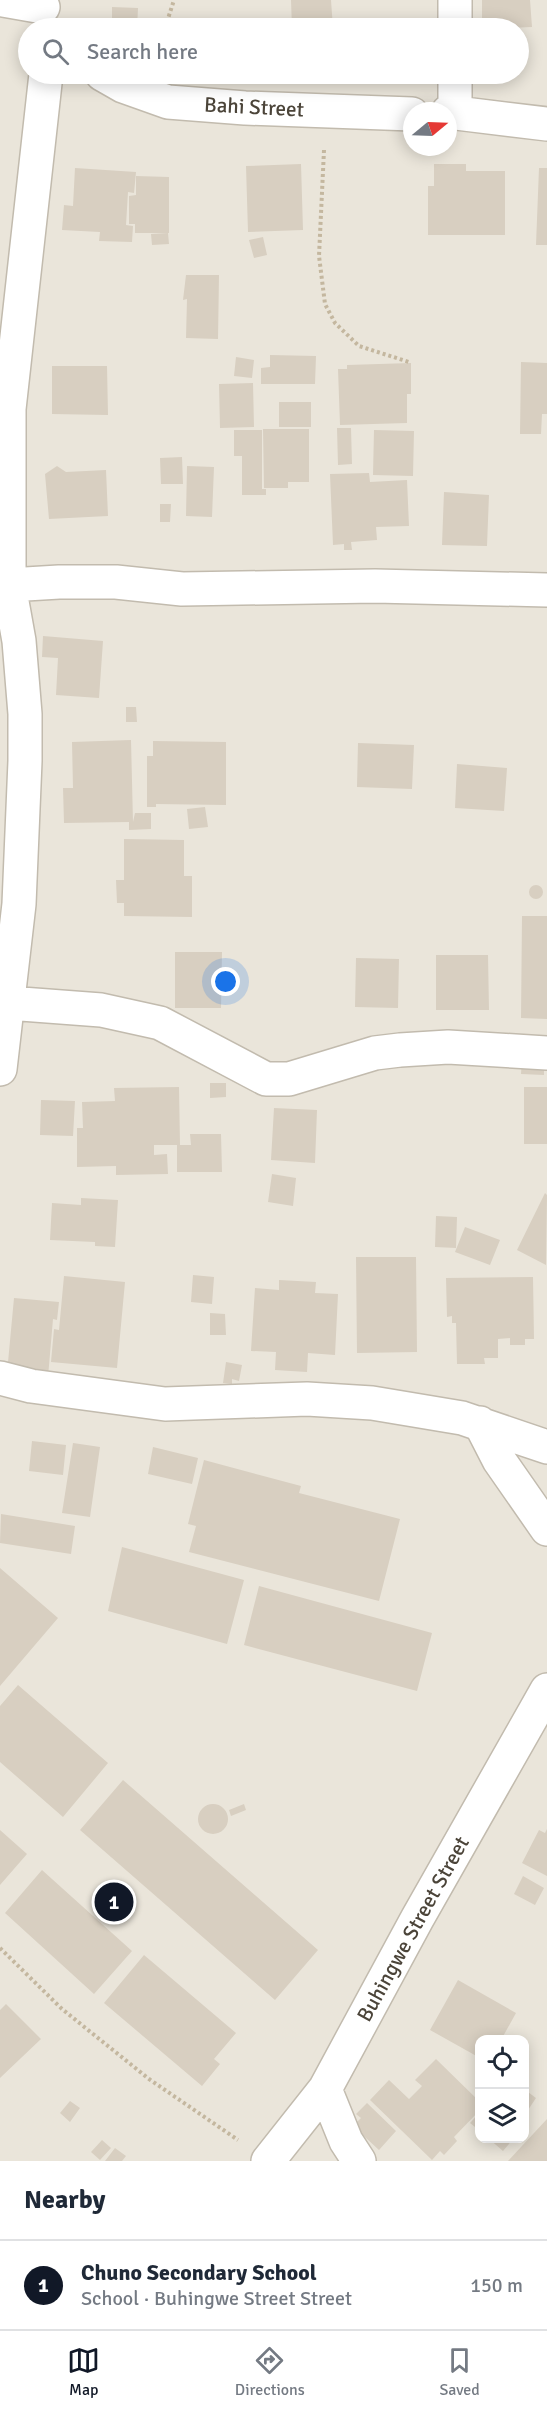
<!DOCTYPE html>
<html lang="en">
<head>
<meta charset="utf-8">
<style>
  :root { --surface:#fff; --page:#f6f6f7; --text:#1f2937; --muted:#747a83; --line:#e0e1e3; --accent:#111827 }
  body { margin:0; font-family:Signika,sans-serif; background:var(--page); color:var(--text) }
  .controls { position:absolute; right:18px; bottom:18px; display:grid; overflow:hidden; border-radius:12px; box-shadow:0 3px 15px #0003 }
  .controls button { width:54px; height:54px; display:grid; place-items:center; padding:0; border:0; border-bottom:2px solid var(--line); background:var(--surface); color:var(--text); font:30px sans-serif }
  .compass { position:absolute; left:403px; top:102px; width:54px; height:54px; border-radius:50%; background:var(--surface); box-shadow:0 3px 15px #0003; rotate:71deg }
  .you { position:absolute; left:226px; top:982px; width:21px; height:21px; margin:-15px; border:4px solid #fff; border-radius:50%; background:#1a73e8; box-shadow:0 0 0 9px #1a73e833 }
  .badge { display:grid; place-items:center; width:39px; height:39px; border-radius:50%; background:var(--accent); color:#fff; font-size:20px; font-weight:700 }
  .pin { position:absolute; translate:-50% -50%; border:3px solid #fff; box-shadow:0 2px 6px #0006 }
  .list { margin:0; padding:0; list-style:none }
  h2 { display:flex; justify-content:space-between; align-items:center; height:78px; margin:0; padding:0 24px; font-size:26px }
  h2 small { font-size:20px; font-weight:400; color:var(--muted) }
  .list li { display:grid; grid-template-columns:39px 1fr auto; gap:18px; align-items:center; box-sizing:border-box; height:90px; padding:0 24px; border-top:2px solid var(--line) }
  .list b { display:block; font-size:22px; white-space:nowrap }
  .list p { margin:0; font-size:20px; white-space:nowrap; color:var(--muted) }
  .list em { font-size:20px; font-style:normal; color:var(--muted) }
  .icon { flex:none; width:33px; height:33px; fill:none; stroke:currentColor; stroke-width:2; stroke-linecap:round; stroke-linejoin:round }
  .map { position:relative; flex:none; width:547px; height:2161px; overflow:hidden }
  .search { position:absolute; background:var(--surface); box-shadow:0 3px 15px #0003; left:18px; right:18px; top:18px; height:66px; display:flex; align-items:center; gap:15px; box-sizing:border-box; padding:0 21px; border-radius:33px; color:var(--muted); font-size:22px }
  .sheet { height:168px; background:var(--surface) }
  nav { display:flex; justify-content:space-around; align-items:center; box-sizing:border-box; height:84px; border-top:2px solid var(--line); background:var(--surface); font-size:16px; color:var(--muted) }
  nav a { display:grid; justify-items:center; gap:3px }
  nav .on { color:var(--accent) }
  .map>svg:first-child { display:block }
  .residential { fill:#eae5da; fill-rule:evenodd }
  .building { fill:#d8cfc1 }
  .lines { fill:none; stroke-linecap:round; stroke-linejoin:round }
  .minor-casing { stroke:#c2bbae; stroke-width:36 }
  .path { stroke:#c4b79f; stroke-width:4; stroke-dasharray:3 3; stroke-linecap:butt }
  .minor { stroke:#fff; stroke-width:33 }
  .labels { text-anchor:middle; stroke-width:6; stroke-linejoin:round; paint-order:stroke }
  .street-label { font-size:21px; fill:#4b4439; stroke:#fff }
</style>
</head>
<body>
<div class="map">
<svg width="547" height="2161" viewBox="0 0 547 2161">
  <rect width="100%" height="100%" fill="#f6f3ec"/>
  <!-- residential -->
  <path class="residential" d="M0,0H547V2161H0ZM28,28H518V74H28ZM412,111H448V147H412ZM480,2040H524V2138H480Z"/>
  <!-- building -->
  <path class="building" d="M291,0H331L333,28H292Z
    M482,0H530L532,27L507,28V20L482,21Z
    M112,7L138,8L137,28H112Z
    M222,20L223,28H171V25Z
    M301,164L303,230L248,232L246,166Z
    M434,164H466V171H505V235H428V186H434Z
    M75,168L136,172L134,193L128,192L126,225L133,226L132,242L99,241L100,232L62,230L64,205L73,206Z
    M539,168H547V245H536Z
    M136,176L169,177V233H135V224H129V196L136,195Z
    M168,233L169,244L152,245L151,234Z
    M263,237L267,255L254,258L249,240Z
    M186,275H219L218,339L186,338L187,299L183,300Z
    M270,355L316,356L315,384H261V368L270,367Z
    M236,357L254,360L252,378L234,376Z
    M521,362L547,363V414H542L541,434H520Z
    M411,363V394H407V423L340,425L338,369H347V365Z
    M52,366H107L108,415L52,414Z
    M253,383L254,427L220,428L219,384Z
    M279,402H311V427H279Z
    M337,428H351L352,464L338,465Z
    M263,429H309V482H288V488H264Z
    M234,430H262V489H266V495H242V456H234Z
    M374,430L414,431L413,476L373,475Z
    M182,457L183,484H161L160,458Z
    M57,466L66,472L106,470L108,516L49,519L45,474Z
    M187,466L214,467L212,517L186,516Z
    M369,473L370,482L407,480L409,526L376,527L377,540L351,542L352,550H344V544L333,545L330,474Z
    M444,492L489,495L487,546L442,545Z
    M160,504H171L170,522H160Z
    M43,636L103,641L99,698L56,695L58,658L42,657Z
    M126,707H136L137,722H126Z
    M131,740L133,822L135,813H151V829L129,830V822L64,823L63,788H73L72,742Z
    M153,741L226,742V805L156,804V807H147V756H153Z
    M358,743L414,745L412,789L357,787Z
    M457,764L507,768L504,811L455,808Z
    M205,807L208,827L189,829L187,809Z
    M124,839L184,840V876H192V917L124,916V903H117L116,880H124Z
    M529 892a7 7 0 1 1 14 0a7 7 0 1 1-14 0Z
    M522,916H547V1019L521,1018Z
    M175,952H222L221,1008H175Z
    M436,955H488L489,1010H436Z
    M356,958L399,959L398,1008L355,1007Z
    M522,1058H544V1075L521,1074Z
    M210,1083H226V1097L210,1098Z
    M179,1087L180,1145H191L190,1134H221L222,1172H177V1145H154V1155L167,1154L168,1174L116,1175V1166L77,1167V1128H83L82,1102L115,1101L114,1088Z
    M524,1087H547V1144H524Z
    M41,1100L75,1101L73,1136L40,1135Z
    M274,1108L317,1110L315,1163L271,1160Z
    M272,1174L296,1178L293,1206L268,1202Z
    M545,1193L547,1195L546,1265L517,1250Z
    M81,1198L118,1200L115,1247L95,1246V1242L50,1240L52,1203L81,1205Z
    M436,1216L457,1217L456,1248L435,1247Z
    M465,1227L500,1240L490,1265L455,1252Z
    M356,1257H416L417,1352L357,1353Z
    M193,1275L214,1277L212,1304L191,1302Z
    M64,1276L125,1282L117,1368L51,1362L54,1329L59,1330Z
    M533,1277L534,1339H525V1345H510V1338L498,1339V1358H484L485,1364H457L456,1323H452V1316L447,1317L446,1278Z
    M279,1280L316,1282L315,1293L338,1294L335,1355L308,1353L307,1372L275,1370L276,1352L251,1351L255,1288L279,1290Z
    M14,1298L59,1302L57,1320L53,1319L48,1377L7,1373Z
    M210,1313L225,1314L226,1335H210Z
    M226,1362L242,1365L239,1381L232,1379V1384L223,1383Z
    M32,1441L66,1445L63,1475L29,1471Z
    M73,1443L100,1447L90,1517L62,1513Z
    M153,1447L198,1458L192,1484L148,1474Z
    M204,1460L301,1486L299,1493L400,1519L379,1601L189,1552L196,1526L188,1524Z
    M1,1514L75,1526L71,1554L0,1543Z
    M122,1547L244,1580L227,1644L108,1611Z
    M0,1568L58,1618L0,1686Z
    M259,1586L432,1633L417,1691L244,1645Z
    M18,1685L108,1763L63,1817L0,1762V1706Z
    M123,1780L318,1950L275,2000L80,1830Z
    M244,1804L246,1810L231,1816L229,1810Z
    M198 1819a15 15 0 1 1 30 0a15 15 0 1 1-30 0Z
    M547,1829V1876L522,1863L539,1830L545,1833Z
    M0,1830L27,1854L0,1885Z
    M42,1870L132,1951L94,1994L5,1913Z
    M523,1876L544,1888L535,1905L514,1894Z
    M144,1955L236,2033L214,2059L220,2064L202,2086L104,2003Z
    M458,1980L516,2013L501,2040H480V2058L430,2030Z
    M6,2004L41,2039L0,2078V2010Z
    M436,2059L480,2102V2110L454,2137L457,2141L444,2155L440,2151L432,2160L370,2100L389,2080L409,2099L422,2086L415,2080Z
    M524,2089L536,2098L528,2110L524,2107Z
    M70,2101L80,2108L70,2122L60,2113Z
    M367,2103L396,2131L379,2150L353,2126L361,2118L356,2114Z
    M480,2112V2131L470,2123Z
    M547,2119V2161H508Z
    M488,2138H514L503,2151Z
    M102,2140L111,2148L100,2160L91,2152Z
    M115,2148L126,2156L122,2161H105Z"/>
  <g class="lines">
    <defs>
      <path id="minor" d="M3,0L43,7
        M455,0V28
        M102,74L123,86L168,102L245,108L412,114
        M455,74V111
        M448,112L547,124
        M9,585L59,582H116L182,589L375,586L547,590
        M8,1003L101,1010L160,1023L266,1079H289L375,1053L400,1050L448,1047L547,1053
        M0,1069L19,904L25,761V714L19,641L9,585V409L46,74
        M0,1378L31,1386L165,1404L307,1399L372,1403L462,1418L547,1447
        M480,1423L499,1460L547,1529
        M325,2089L346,2141L359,2161
        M268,2161L325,2089L417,1919L547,1690"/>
    </defs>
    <!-- minor casing -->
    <use href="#minor" class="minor-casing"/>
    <!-- path -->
    <path class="path" d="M165,28L174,0
      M324,150L319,256L325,304L335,323L359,346L409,362
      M0,1948L62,2009L149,2079L238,2140"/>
    <!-- minor -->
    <use href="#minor" class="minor"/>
  </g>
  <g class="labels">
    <!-- street labels -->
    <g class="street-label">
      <text transform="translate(254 107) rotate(3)" y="7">Bahi Street</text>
      <text transform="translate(413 1929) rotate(-61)" y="7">Buhingwe Street Street</text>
    </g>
  </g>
</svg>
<div class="controls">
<button><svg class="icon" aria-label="locate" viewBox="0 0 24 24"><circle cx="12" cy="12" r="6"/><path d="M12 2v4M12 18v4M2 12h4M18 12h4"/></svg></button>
<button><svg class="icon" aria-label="layers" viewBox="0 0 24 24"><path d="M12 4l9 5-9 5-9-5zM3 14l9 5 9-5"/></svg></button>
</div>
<svg class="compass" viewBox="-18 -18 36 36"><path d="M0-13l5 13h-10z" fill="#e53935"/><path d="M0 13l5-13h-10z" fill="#747a83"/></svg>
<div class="you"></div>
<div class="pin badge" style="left:114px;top:1902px">1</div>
<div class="search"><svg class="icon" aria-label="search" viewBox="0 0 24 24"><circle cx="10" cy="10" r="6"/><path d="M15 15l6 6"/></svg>Search here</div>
</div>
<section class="sheet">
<h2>Nearby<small></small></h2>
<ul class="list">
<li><span class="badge">1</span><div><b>Chuno Secondary School</b><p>School · Buhingwe Street Street</p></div><em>150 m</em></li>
</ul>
</section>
<nav>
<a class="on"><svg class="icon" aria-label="map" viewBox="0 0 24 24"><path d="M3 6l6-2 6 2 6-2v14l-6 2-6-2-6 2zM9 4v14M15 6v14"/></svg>Map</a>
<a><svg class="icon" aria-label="directions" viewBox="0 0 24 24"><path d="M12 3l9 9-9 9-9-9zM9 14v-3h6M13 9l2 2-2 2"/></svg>Directions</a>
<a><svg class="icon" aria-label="saved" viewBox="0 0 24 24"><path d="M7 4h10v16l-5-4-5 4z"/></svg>Saved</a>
</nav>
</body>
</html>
